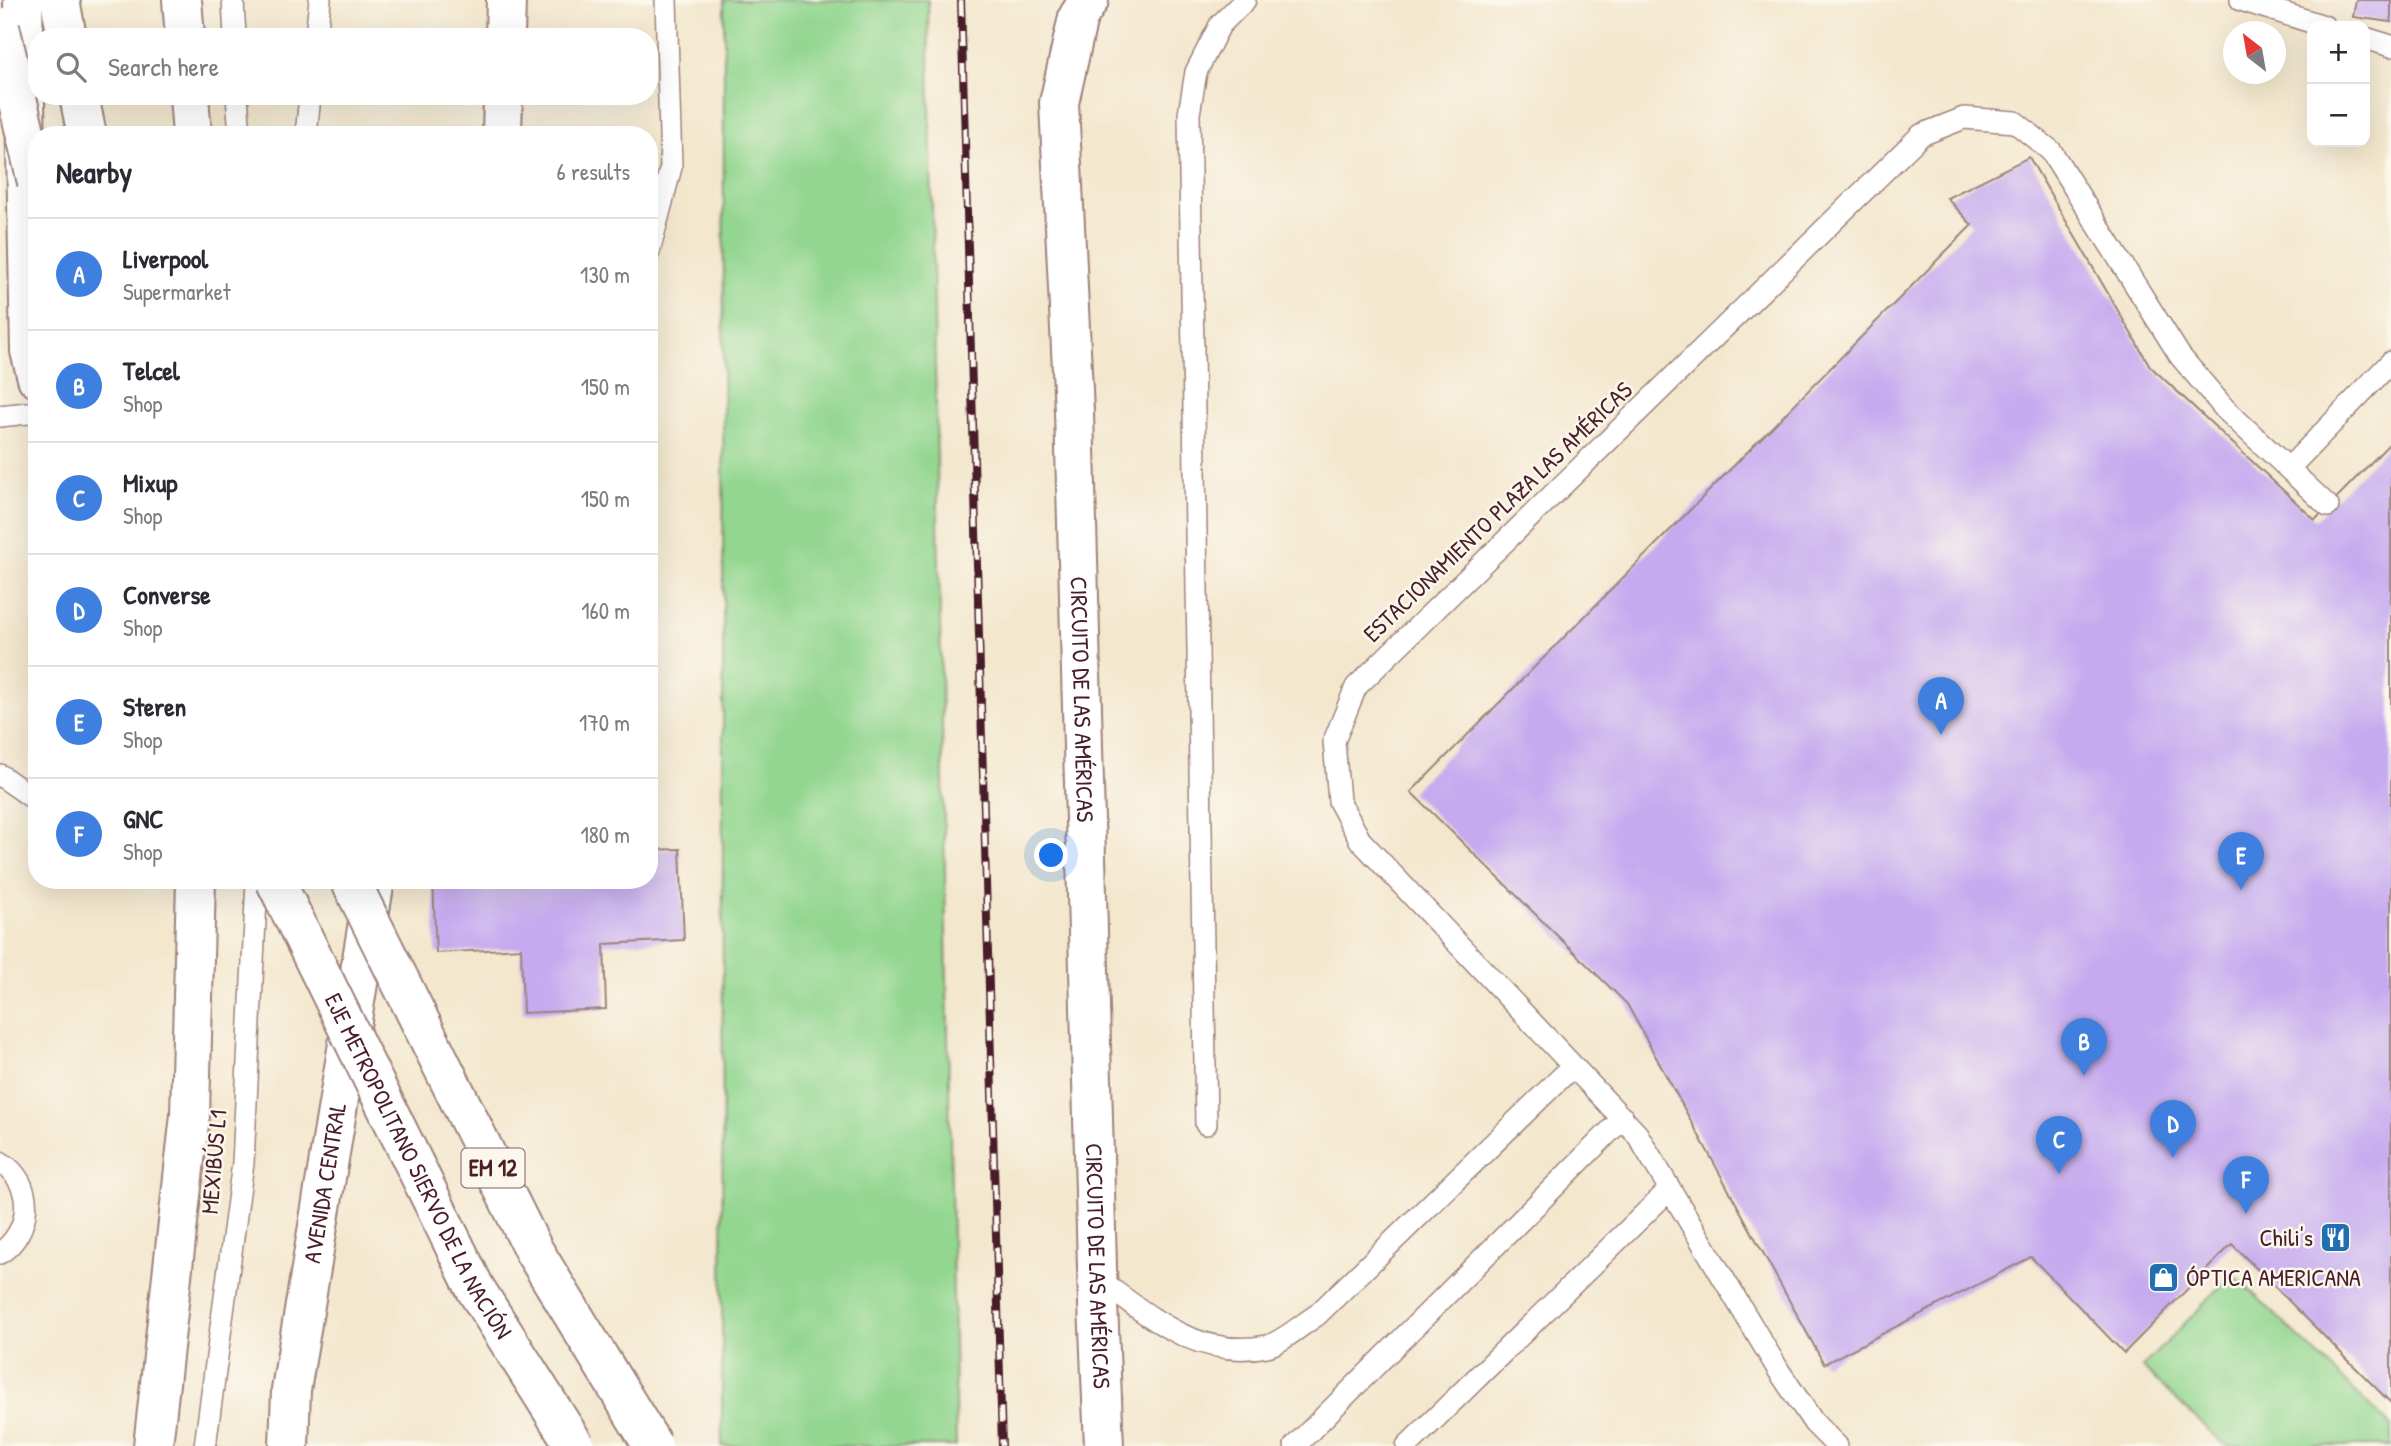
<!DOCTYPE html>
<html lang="en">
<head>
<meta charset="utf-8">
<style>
  :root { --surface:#fff; --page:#f7f7f7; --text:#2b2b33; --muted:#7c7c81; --line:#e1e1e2; --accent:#1f6fb2 }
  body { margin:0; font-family:"Patrick Hand",sans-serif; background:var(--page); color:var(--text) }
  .controls { position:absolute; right:21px; top:21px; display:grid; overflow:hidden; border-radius:14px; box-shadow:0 7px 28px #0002 }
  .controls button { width:63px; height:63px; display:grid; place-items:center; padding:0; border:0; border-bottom:2px solid var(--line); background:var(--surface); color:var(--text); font:35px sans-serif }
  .compass { position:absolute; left:2223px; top:21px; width:63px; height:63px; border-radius:50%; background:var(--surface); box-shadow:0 7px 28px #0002; rotate:329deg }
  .you { position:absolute; left:1052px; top:856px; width:24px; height:24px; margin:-18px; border:5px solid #fff; border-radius:50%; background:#1a73e8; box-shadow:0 0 0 10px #1a73e833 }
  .badge { display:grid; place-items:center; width:46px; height:46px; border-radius:50%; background:var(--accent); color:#fff; font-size:23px; font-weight:700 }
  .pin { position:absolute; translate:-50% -58px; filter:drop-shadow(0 2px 4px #0008) }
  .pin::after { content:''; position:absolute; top:37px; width:24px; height:21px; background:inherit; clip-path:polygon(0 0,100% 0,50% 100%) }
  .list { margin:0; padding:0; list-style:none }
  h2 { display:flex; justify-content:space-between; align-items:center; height:91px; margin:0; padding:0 28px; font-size:30px }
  h2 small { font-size:23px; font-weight:400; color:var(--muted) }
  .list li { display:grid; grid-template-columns:46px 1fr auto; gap:21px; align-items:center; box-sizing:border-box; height:112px; padding:0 28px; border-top:2px solid var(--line) }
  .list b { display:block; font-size:26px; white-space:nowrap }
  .list p { margin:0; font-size:23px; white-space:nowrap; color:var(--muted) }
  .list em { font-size:23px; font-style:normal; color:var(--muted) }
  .icon { flex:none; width:38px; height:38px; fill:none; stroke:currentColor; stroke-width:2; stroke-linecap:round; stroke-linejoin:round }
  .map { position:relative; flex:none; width:2391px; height:1446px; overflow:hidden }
  .search { position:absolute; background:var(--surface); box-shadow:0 7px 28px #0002; left:28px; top:28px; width:630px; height:77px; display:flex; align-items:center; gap:18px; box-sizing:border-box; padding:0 24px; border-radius:28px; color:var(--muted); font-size:26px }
  .panel { position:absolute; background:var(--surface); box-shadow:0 7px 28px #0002; left:28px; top:126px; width:630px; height:763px; border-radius:28px }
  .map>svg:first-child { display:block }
  .green { fill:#92d68f; stroke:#6e7a5d; stroke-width:2 }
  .building { fill:#c5aaef }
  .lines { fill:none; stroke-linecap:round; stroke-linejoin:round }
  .service-casing { stroke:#9e837c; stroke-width:24 }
  .secondary-casing { stroke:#9e837c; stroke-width:42 }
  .trunk-casing { stroke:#9e837c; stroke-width:42 }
  .motorway-casing { stroke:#9e837c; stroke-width:42 }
  .service { stroke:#fff; stroke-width:21 }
  .secondary { stroke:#fff; stroke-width:38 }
  .trunk { stroke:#fff; stroke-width:38 }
  .motorway { stroke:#fff; stroke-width:38 }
  .rail-casing { stroke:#4a1f2b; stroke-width:8 }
  .rail { stroke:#fbf7ec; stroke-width:5; stroke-dasharray:16; stroke-linecap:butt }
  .motorway-bridge-casing { stroke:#9e837c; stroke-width:42; stroke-linecap:butt }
  .motorway-bridge { stroke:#fff; stroke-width:38 }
  .labels { text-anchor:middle; stroke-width:5; stroke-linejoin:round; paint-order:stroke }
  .shield { fill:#fbf7ec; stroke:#7f6065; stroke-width:2 }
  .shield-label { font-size:23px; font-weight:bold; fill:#4a1f2b }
  .street-label { font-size:24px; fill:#4a1f2b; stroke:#fbf7ec }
  .poi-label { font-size:24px; fill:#4a1f2b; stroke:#fbf7ec; text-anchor:end }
</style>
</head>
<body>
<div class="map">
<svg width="2391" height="1446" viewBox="0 0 2391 1446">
  <rect width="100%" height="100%" fill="#fbf7ec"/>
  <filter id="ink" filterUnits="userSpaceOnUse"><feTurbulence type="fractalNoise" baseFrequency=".0143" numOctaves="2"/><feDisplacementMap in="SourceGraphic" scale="14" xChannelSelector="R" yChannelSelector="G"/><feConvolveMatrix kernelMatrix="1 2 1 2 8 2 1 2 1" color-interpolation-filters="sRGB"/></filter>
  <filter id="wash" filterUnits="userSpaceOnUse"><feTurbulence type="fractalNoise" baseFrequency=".00686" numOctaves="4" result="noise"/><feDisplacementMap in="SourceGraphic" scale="28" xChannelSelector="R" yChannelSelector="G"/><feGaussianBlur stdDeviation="1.57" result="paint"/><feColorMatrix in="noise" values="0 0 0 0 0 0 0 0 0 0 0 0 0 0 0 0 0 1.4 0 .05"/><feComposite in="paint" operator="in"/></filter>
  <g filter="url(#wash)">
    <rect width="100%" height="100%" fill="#f3e7cd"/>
    <!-- green -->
    <path class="green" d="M724,0H928L956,1446H722Z
      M2233,1274L2391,1426V1446H2225L2142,1367Z"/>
    <g id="blocks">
      <!-- building -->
      <path class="building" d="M2356,0H2391V22L2353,17Z
        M2029,157L2150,366L2315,520L2391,442V1403L2232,1244L2124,1353L2031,1257L1824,1364L1627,1004L1411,792L1972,225L1947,198Z
        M680,849L684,940L604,944L606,1009L523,1013L521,948L436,953L433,880H649V850Z"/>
    </g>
  </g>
  <g filter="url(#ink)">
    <use href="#blocks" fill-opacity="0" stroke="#9e837c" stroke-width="2"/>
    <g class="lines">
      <defs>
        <path id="service" d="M233,0L235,37
          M2241,0L2324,26
          M316,37L320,0
          M2365,38L2391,46
          M237,96L240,135
          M306,135L310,96
          M649,252L671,167L666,0
          M0,416L37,412
          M2289,468L2391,362
          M0,775L37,801
          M1206,1124L1189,114L1196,72L1220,25L1245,0
          M0,1162C36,1183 32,1232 0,1253
          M1097,1279C1150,1316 1197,1360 1267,1346C1281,1343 1304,1323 1317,1315L1573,1066
          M205,1446L243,1163L257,880
          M1295,1446L1623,1118
          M1407,1446L1670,1189
          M1837,1446L1814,1423L1779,1371L1637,1134L1360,840L1339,801L1334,741L1356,687L1921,135L1964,118L2015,122L2051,151L2180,356L2225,409L2328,506"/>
        <g id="secondary">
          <path d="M23,0L30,351L37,378"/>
          <path id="s1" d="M1089,0L1078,17L1059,103L1074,411L1098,1304L1104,1446"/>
        </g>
        <g id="trunk">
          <path d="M182,0L185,37"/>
          <path d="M505,37L506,0"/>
          <path d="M189,96L192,135"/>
          <path d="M502,135L503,96"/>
          <path d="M153,1446L190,1115L196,880"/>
          <path id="s2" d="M289,1446L291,1390L375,880"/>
        </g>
        <path id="motorway" d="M60,0L67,37
          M79,96L87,135"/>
      </defs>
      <!-- service casing -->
      <use href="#service" class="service-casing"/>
      <!-- secondary casing -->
      <use href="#secondary" class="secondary-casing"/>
      <!-- trunk casing -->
      <use href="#trunk" class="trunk-casing"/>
      <!-- motorway casing -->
      <use href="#motorway" class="motorway-casing"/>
      <!-- service -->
      <use href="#service" class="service"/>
      <!-- secondary -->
      <use href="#secondary" class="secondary"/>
      <!-- trunk -->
      <use href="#trunk" class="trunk"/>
      <!-- motorway -->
      <use href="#motorway" class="motorway"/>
      <defs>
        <path id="rail" d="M961,0L1002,1446"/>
      </defs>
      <!-- rail casing -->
      <use href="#rail" class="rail-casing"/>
      <!-- rail -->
      <use href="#rail" class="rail"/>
      <defs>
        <g id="motorway-bridge">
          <path d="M0,27L37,182"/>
          <path id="s3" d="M275,880L475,1288L575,1446"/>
          <path d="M350,880L534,1251L653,1446"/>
        </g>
      </defs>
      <!-- motorway-bridge casing -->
      <use href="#motorway-bridge" class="motorway-bridge-casing"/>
      <!-- motorway-bridge -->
      <use href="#motorway-bridge" class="motorway-bridge"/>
    </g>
  </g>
  <!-- icons -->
  <defs>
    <symbol id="restaurant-square" viewBox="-11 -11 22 22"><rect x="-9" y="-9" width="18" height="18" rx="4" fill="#1f6fb2" stroke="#fbf7ec"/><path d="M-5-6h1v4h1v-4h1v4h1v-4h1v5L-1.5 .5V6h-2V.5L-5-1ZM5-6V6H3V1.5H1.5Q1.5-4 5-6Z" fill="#fff"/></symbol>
    <symbol id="shop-square" viewBox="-11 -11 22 22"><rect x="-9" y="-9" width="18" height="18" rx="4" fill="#1f6fb2" stroke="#fbf7ec"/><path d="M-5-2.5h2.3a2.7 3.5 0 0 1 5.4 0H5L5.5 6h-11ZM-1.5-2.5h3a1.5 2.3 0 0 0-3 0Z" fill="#fff"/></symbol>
  </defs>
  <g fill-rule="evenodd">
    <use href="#restaurant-square" x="2318" y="1220" width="35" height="35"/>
    <use href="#shop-square" x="2146" y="1260" width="35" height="35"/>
  </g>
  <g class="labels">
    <!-- shield labels -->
    <rect class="shield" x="461.5" y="1148.5" width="63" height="39" rx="5"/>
    <g class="shield-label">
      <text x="493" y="1176">EM 12</text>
    </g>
    <!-- street labels -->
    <g class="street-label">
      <text transform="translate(1498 512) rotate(-44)" y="8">ESTACIONAMIENTO PLAZA LAS AMÉRICAS</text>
      <text dy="8" stroke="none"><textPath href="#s1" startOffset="705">CIRCUITO DE LAS AMÉRICAS</textPath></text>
      <text transform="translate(214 1162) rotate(-85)" y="8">MEXIBÚS L1</text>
      <text dy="8" stroke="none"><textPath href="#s3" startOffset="320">EJE METROPOLITANO SIERVO DE LA NACIÓN</textPath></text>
      <text dy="8" stroke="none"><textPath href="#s2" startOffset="266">AVENIDA CENTRAL</textPath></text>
      <text dy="8" stroke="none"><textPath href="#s1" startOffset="1272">CIRCUITO DE LAS AMÉRICAS</textPath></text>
    </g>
    <!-- poi labels -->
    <g class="poi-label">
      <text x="2313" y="1246">Chili's</text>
      <text x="2186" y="1286" text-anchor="start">ÓPTICA AMERICANA</text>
    </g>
  </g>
</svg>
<div class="controls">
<button>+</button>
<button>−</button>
</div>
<svg class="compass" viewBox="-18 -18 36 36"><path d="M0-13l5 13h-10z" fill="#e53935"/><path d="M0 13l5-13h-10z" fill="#7c7c81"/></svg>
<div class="you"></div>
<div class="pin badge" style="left:1941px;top:735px;background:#3f7fe0">A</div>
<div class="pin badge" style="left:2084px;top:1076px;background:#3f7fe0">B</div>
<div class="pin badge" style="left:2059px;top:1174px;background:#3f7fe0">C</div>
<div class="pin badge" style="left:2173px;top:1158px;background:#3f7fe0">D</div>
<div class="pin badge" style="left:2241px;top:890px;background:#3f7fe0">E</div>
<div class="pin badge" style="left:2246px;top:1214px;background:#3f7fe0">F</div>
<div class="search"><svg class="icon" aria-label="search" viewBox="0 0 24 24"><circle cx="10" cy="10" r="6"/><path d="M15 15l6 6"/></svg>Search here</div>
<section class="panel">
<h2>Nearby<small>6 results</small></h2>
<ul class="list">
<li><span class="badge" style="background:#3f7fe0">A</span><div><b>Liverpool</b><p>Supermarket</p></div><em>130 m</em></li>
<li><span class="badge" style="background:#3f7fe0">B</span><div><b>Telcel</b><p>Shop</p></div><em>150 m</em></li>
<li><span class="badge" style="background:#3f7fe0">C</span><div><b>Mixup</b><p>Shop</p></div><em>150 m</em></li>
<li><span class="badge" style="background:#3f7fe0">D</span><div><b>Converse</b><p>Shop</p></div><em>160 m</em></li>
<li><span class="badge" style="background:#3f7fe0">E</span><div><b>Steren</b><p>Shop</p></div><em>170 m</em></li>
<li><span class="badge" style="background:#3f7fe0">F</span><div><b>GNC</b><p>Shop</p></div><em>180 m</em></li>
</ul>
</section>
</div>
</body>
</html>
